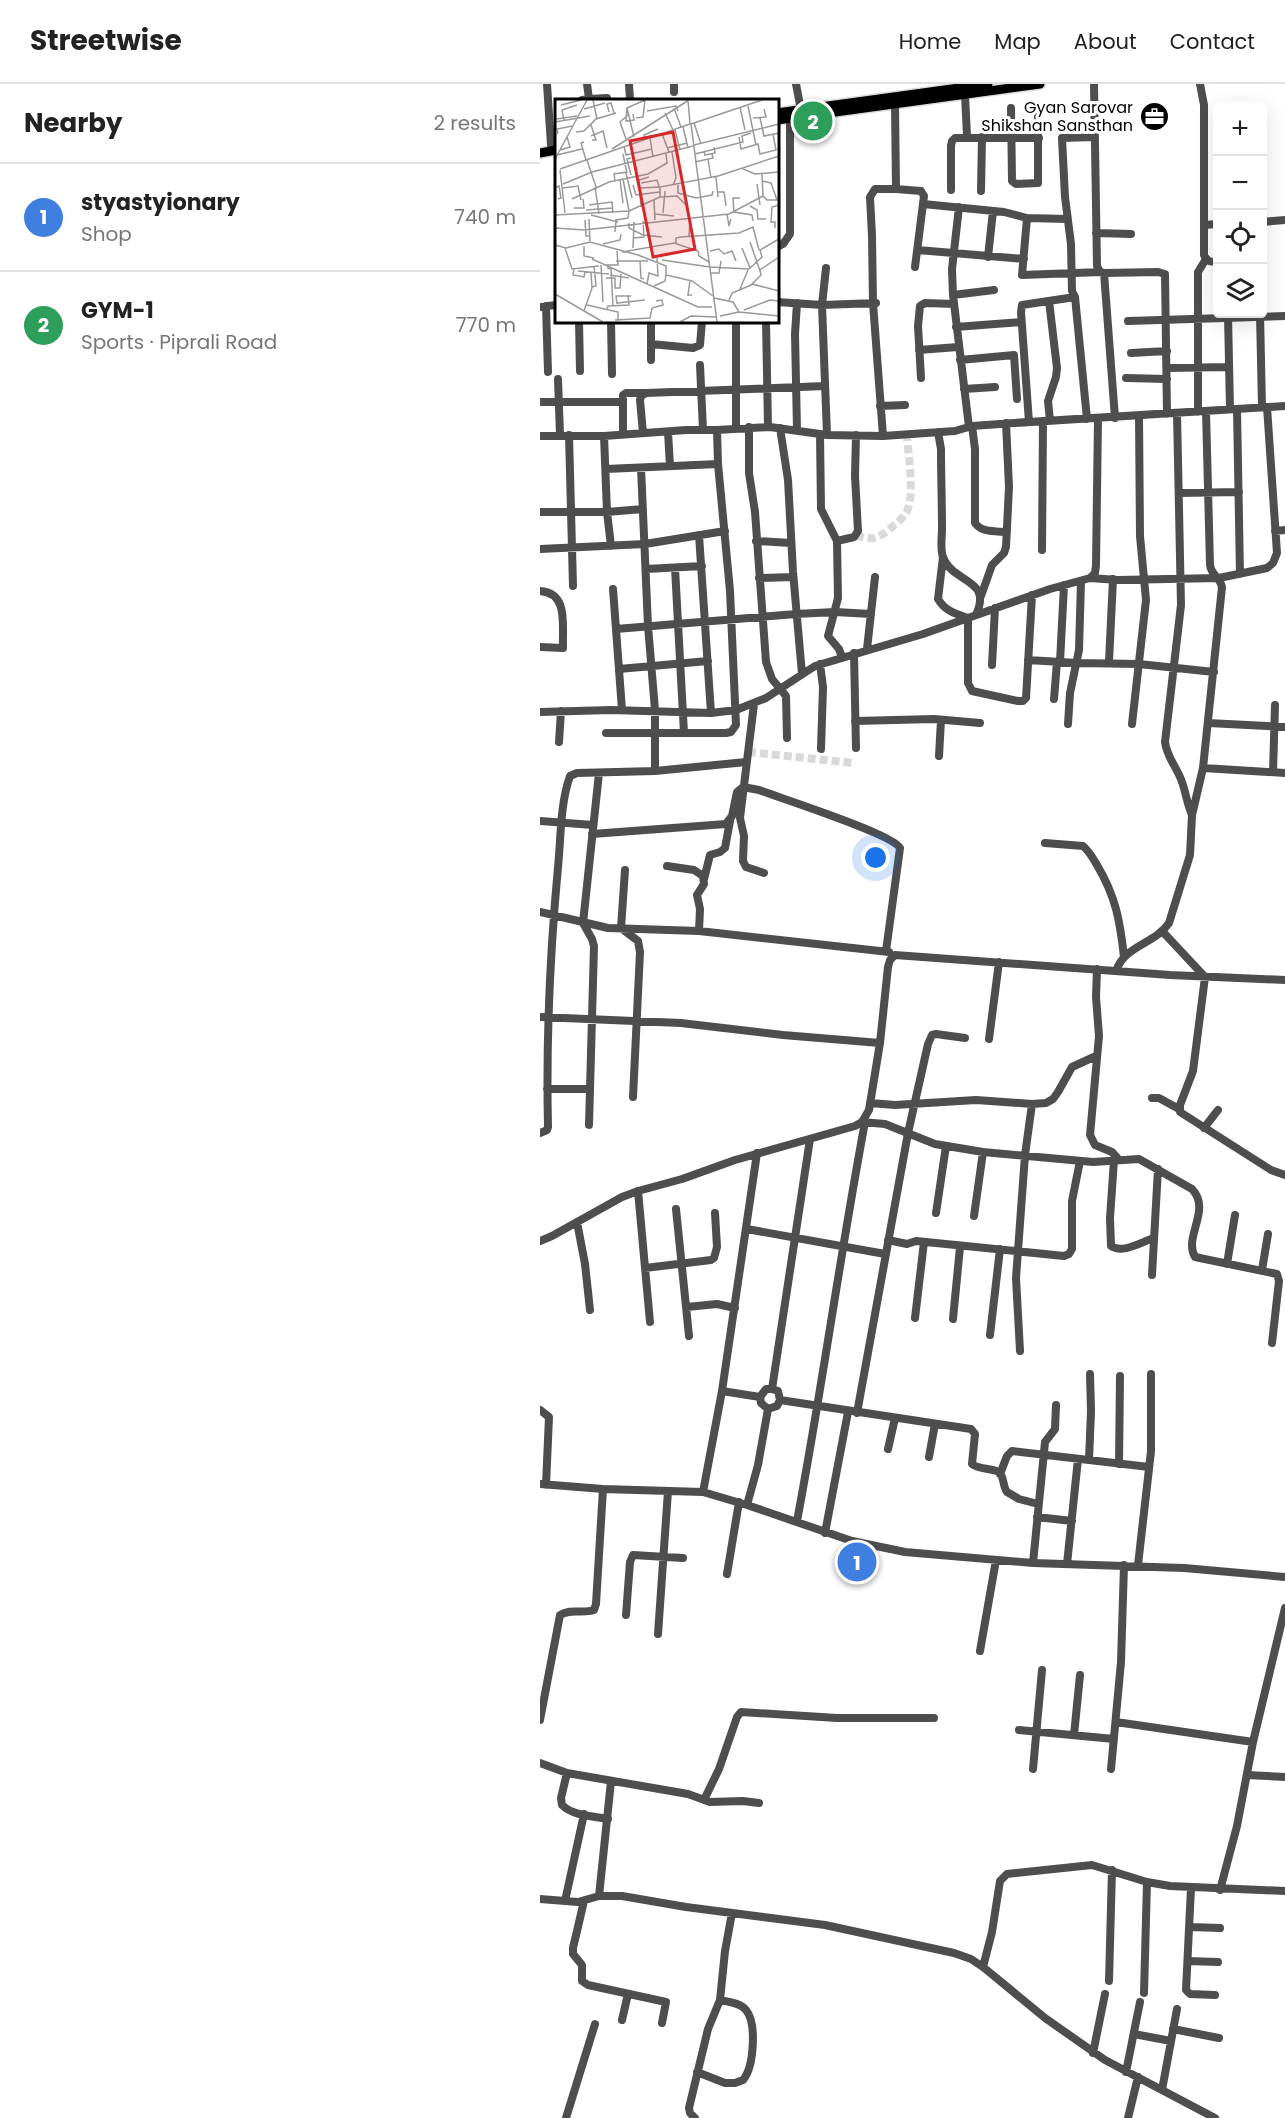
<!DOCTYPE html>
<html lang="en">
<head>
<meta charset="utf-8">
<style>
  :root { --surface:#fff; --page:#f2f2f2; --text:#222; --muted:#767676; --line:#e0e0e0; --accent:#000 }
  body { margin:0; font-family:Poppins,sans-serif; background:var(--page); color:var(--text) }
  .controls { position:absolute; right:18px; top:18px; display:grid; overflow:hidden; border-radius:6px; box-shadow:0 6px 24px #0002 }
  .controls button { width:54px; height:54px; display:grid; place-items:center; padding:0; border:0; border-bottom:2px solid var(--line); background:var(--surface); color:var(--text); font:30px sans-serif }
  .you { position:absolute; left:336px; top:774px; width:21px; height:21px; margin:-15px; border:4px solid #fff; border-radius:50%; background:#1a73e8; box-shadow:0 0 0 9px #1a73e833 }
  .badge { display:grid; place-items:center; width:39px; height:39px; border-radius:50%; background:var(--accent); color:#fff; font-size:20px; font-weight:700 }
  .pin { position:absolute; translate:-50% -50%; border:3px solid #fff; box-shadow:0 2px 6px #0006 }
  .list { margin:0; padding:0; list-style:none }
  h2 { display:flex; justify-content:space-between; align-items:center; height:78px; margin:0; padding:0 24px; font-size:26px }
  h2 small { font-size:20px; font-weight:400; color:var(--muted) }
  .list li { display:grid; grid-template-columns:39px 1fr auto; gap:18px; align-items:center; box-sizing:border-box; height:108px; padding:0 24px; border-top:2px solid var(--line) }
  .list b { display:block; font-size:22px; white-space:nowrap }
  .list p { margin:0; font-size:20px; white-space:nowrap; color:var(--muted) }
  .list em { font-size:20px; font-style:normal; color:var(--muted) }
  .icon { flex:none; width:33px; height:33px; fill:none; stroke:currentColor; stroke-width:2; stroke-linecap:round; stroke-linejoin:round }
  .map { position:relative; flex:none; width:745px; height:2034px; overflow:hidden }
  header { display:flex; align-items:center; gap:36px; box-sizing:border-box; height:84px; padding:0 30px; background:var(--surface); border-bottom:2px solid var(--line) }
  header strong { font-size:28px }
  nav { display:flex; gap:33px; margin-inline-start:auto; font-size:21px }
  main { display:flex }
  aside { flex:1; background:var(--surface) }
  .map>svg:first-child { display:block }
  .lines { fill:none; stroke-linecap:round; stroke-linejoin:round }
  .minor-tunnel { stroke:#d9d9d9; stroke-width:8; stroke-dasharray:8 4; stroke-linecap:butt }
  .major-casing { stroke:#dbdbdb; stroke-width:12 }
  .minor { stroke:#4e4e4e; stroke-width:8 }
  .major { stroke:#000; stroke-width:9 }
  .labels { text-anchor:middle; stroke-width:6; stroke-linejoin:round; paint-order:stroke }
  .poi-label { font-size:16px; fill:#000; stroke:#fff; text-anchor:end }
  .inset-road { fill:none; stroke:#999; stroke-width:1.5 }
  .view { fill:#d62828; fill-opacity:0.15; stroke:#d62828; stroke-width:3 }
  .inset-edge { fill:none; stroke:#000; stroke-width:3 }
</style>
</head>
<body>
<header>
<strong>Streetwise</strong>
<nav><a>Home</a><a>Map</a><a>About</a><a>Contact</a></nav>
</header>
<main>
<aside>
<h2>Nearby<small>2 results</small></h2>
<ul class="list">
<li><span class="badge" style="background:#3f7fe0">1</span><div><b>styastyionary</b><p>Shop</p></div><em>740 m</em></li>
<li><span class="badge" style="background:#2e9e5b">2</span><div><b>GYM-1</b><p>Sports · Piprali Road</p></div><em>770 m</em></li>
</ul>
</aside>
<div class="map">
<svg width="745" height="2034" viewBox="0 0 745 2034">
  <rect width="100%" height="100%" fill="#fff"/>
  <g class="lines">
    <!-- minor-tunnel -->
    <path class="minor-tunnel" d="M316,451C328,456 336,456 347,447C354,441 362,436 367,427C375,410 368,370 367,351
      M208,668L313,679"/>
    <defs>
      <path id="major" d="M237,29L448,0
        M237,36L500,0
        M0,69L16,66"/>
    </defs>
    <!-- major casing -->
    <use href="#major" class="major-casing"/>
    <!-- minor -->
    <path class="minor" d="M7,0L11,61
      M89,0L90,16
      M256,0L261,26
      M554,0L557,182L560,188L564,189L618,188L625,190L627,330
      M660,0L664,21V171C667,178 671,178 678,178
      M134,8V0
      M425,11L427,52
      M49,15L67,14
      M42,16L49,15L47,0
      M471,24L472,97L476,100L498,99V31
      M356,105L381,107L384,112L375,183
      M411,106V62L412,57L415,54H499
      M441,107L442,53
      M383,120L464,128L487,134L527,135
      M419,123L412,185L413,211L429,343
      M487,134L482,191L561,188
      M722,138L745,136
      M664,141L678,140
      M556,149L591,150
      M237,163L243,160L250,150V34
      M378,166L484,175
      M448,173L453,127
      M286,184L282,221L287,351
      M564,189L575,334
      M413,211L454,206
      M535,213L547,335
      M509,217L517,284L516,293L508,317L510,337
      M237,218L282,221L336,219
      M257,219L255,250L257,346
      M6,222L8,288
      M0,223L16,221
      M720,230L722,323
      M688,231L690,325
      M39,237L40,287
      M71,237L72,290
      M196,237V344
      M226,237L228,343
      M588,237L745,232
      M416,243L481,238
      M111,260L153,264L160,261L162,237
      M379,266L418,263
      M591,269L627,267
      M111,276V237
      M420,276L474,271L477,315
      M160,281L163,346
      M627,284L689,283
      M381,294L378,242L380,222L385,219L414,220
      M586,294L627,295
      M18,295L20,351
      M424,305L455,303
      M0,318H83V311L86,309H105
      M83,318V350
      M340,322L365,321
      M697,325L700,490
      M658,328V188L666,175
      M637,329L641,521L625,658C627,674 637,683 642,698C646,709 647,720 652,731
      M489,338L481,228L482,221L535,213L532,207L531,160L525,113L522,54L555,53
      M432,342L435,365V439C442,449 456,447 467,448
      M209,343V389L215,428L226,578L232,595L246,612L247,654
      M240,344L248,396L253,488L262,590
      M128,348L130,382
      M398,348L401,365C401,391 402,418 402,445C402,453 400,465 403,473C413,500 453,494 436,531
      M103,349L100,316L101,312L106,309L285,302
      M280,350L281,425L297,457L298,514L288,552L299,565L302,573
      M29,351L33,502
      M0,352H64L146,346H177L230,343L287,351L343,352L415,347L432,342L474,339L745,322
      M64,352L67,428L71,462
      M343,352L333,219L332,152L330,113L335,105H356L355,20
      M101,384L108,542L115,626V687
      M66,385L178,380
      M639,409L699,408
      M0,428H67L103,425
      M735,447L745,446
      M159,451L171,629
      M216,457L251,459
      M297,457L314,453L318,447L315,392L316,351
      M0,465L105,460L185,447
      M502,466L503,337
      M403,473L398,515C405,527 416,530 428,534V599L432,607L478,617H483L486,614L492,511
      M135,484L144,649
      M106,485L162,482
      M219,494L253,493
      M550,494L578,496L679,494L727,484L733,479L737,469L727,323
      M73,505L82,626
      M0,507C29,509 22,541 23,564L0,563
      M441,512L452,481L464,469L466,463L469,403L466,339
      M76,545L256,530L295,528L331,530
      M327,565L335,493
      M314,569L316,664
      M488,576L537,579L599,580L674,588
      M520,578L524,501
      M569,578L573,495
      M280,580L283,603L281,665
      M452,581L455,524
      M79,585L168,577
      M514,615L517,578
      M214,620L200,734L204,752L203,777L206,783L224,789
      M0,628L71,626L171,629L196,626L226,614L275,582L383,550L510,505L550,494L555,489L556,481L558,335
      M315,637L394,635L440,639
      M668,639L745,643
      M528,640L530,609L539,566L541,497
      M592,640L606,516L600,452L599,332
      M66,649H186L191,648L196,641L190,507L178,380L177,346
      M19,658L21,627
      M399,672L401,636
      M663,684L745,689
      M733,688L735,621
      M0,737L53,741
      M52,750L186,740L192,732L197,708L203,703L219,706C240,714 353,750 360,764L346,867
      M505,759L543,762C549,767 553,774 557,781C576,813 580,837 584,873
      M127,782L154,786L163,792L164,800L157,811L160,825L159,847
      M85,786L81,844L98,857L100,868L93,1013
      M164,795L170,771L180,768L185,764L190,737
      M0,828L68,844L159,847L349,868
      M623,848L665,893L653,987L640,1021V1028L731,1086L745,1091
      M557,885L556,913L559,952L550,1051L555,1061L572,1068L579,1076
      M576,887C585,861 615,860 629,839L650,771L652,731L663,684L682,503C680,493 671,491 670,481L666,327
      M0,933L141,939L243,951L340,959
      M449,955L459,878
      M7,1005H50
      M612,1014H619L639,1025
      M330,1019L355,1021L436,1016L492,1020L506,1019L513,1015L518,1008L532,983L556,972
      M322,1038L345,1040L395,1060L443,1068L553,1078L599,1075L652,1105C672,1126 643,1153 655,1173L737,1190L739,1197L732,1259
      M49,1041L54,862L52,855L43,839L59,689
      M664,1044L678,1026
      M0,1049L7,1046L8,1043C6,956 10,869 18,783C21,754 20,720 30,692L37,689L115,687L206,678
      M574,1076L570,1134L571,1162C583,1170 601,1158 614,1154
      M98,1107L110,1238
      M136,1125L149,1252
      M396,1129L406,1062
      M434,1132L443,1068
      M37,1138L45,1180L50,1226
      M207,1145L345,1170
      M348,1156L367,1160L376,1157L524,1172L529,1170L532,1165V1117L540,1077
      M0,1157L12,1152L82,1113L98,1107L142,1095L195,1076L315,1042L322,1038L329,1026L340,959L348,883L350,876L355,871L630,891L745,896
      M687,1180L695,1131
      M105,1184L171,1176L174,1174L177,1163L175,1129
      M722,1186L728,1150
      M612,1191L618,1085
      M147,1223L177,1220L195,1224
      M375,1234L384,1158
      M413,1235L420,1163
      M450,1251L460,1165
      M480,1267L476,1194L485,1071L492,1020
      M232,1305L270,1055
      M182,1307L220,1313
      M220,1313L221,1319L228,1325L237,1322L240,1316
      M220,1313L226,1305H232L238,1307L240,1316
      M240,1316L431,1345L435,1350L432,1380C439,1386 456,1384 460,1389C464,1394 463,1403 467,1408L479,1415L498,1420
      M0,1326L9,1333L6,1401
      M317,1329L368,1049L388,960L392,951L396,950L425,954
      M348,1365L355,1334
      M389,1373L395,1340
      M549,1376L551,1327L550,1290
      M579,1380L580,1292
      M460,1390L467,1372L472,1367L609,1383
      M0,1400L63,1405L163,1408L207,1421L312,1457L365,1468L493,1479L644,1484L745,1493
      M163,1408L182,1307L217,1069
      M207,1421L218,1381L228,1325
      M497,1433L532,1437
      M257,1437C282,1305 300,1171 325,1038
      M285,1449L308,1328
      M493,1479L505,1358L515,1345L516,1321
      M527,1480L538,1375
      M598,1481L611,1367V1290
      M187,1490L199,1418
      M86,1531L90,1478L93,1471L143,1474
      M118,1550L128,1407
      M440,1567L456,1476
      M0,1636L20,1531C31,1524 42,1530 54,1526L56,1520L63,1405
      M576,1638L713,1658
      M479,1646L574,1655
      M534,1651L540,1591
      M0,1679L27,1689L148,1710L170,1718L203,1717L219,1719
      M493,1685L502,1586
      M571,1685L581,1578L584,1481
      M27,1689L21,1714L22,1721C33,1732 53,1732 68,1735
      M707,1691L745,1693
      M164,1716L179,1685L197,1633L201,1628L297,1634H394
      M651,1804L646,1906L650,1910L675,1911
      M680,1806L697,1742L713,1658L745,1524
      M59,1812L71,1697
      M0,1815L38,1818L59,1812H82L146,1823L285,1841L414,1869L431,1875L443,1883L505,1934L565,1976L675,2034
      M25,1817L44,1730
      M44,1817L33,1864V1870L42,1881V1897L48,1901L126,1918L122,1939
      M650,1843L680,1844
      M648,1877L678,1878
      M443,1883L452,1848L460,1797L467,1790L552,1781L607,1798L630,1802L745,1807
      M569,1897L572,1786
      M604,1909L607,1798
      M82,1936L88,1910
      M633,1945L679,1954
      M594,1950L631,1957
      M553,1969L565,1910
      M157,1988L185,1999H195L203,1996C214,1983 217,1939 206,1926C201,1919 188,1918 180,1916
      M586,1988L600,1918
      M622,2006L637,1925
      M26,2034L55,1940
      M155,2034L150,2029L149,2024L168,1945L180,1916L185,1867L192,1829
      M588,2034L598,1993"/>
    <!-- major -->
    <use href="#major" class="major"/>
  </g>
  <!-- icons -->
  <defs>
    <symbol id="office-disc" viewBox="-11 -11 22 22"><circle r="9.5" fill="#000" stroke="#fff"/><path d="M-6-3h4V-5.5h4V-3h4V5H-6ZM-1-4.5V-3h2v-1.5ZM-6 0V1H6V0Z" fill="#fff"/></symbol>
  </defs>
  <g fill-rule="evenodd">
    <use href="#office-disc" x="598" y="16" width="33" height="33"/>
  </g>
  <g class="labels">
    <!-- poi labels -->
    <g class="poi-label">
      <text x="593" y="29">Gyan Sarovar<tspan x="593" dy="18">Shikshan Sansthan</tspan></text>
    </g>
  </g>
  <!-- overview -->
  <g transform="translate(15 15)">
    <rect width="224" height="224" fill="#fff"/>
    <path class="inset-road" d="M38,1L42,20M6,6L26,1M193,7L201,46M72,8L71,22L79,21L78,15M185,8L190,31M72,9L79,38M72,9L90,1M119,9L126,28M29,10L50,4M92,12L121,7L123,12M54,13L52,5L56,4L59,14M110,14L118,31M81,19L88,18L90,1M198,19L211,18L209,10M205,19L209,37L224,34M1,20L22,17M9,21L7,11L22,6M0,23L35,17M139,24L146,45M136,25L162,223M136,25L207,1M36,26L41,41H37M128,28L133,49M120,31L125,51M21,33L29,32L41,20L61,14M3,35L2,30L17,27M107,35L114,53M36,37L48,32L52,49M184,38L186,50L203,45L205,55L221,51L218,35M95,39L98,58M71,40L65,23L73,16M90,40L89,36L103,30M29,43L26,44L31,61M139,46L224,25M69,47L71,56L97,50M112,49L132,44M57,50L134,1M5,51L15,48L12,38M149,52L150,56L160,54L159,48M117,53L121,79L118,86M68,55L72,74M140,55L188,43L187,37L196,34M2,56L27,50M76,59L72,60L76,76M0,60L32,1M153,60L156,79M32,61L41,88M140,63L158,59L157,55M186,69L200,75L224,73M5,70L135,25L133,1M5,71L10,114M37,73L138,47M71,74L77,99M207,75L208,97M161,78L163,98M68,80L74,112M65,81L68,104M60,82L59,75L72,73M207,82L216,84L222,101M86,84L102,81L104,87M8,85L37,73M202,85L205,106M78,86L81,96L105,93M123,86V94L141,99L157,96L158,92M40,88L44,115M0,89L4,87L6,99L3,100M8,89L23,87L26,101M84,89L105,88M163,93H169L171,107M105,98L122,97L131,106M185,99H178L179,113L197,116L198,122M17,100L54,83L93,75L112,64L111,55M99,101L100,121M34,106L57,103L58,114M195,107L202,111L203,120H211M86,108L84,81L94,78M19,109H29L28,100M31,111L58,109M108,114L110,92M100,115L119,117M172,115L174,127L176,120M0,116L74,112L105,98V88L163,77L224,57M36,116L63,123M34,120L35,142M30,121L31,137H35M74,124V129L88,136L107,138M0,129L29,131L174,115L208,97L212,101H224M220,129V123H216L217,108L224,106M60,133L61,121L73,119L74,112M134,138L135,119M78,139L89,138L88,122M195,143L205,172M48,145L65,141L66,135M121,145V139L126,138L184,134L198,128L204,151M0,146L11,149L35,143L83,156L111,167V176L137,182L158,197M29,147V157L39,159M10,149L17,170L44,167M78,149L79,123M187,149L195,169M155,152L164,150L169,155L177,152L181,162M67,153L119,144L143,152L144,157L154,163M37,160L143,208H157M107,161L155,168M61,162H93M85,162L86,179L89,180M46,166L48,203M49,166H63L62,152M155,168L194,170L207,158L205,151L224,140M52,169L56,170L58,207M19,170L18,176L29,178L30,173M23,172L54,175M156,174H164L166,162M55,176L74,179M51,179H60V189H65L66,175M135,181L133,196H137M92,185L94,174L103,177L102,159M197,185L224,192M99,187L110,182L111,176M37,188L41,187L39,167M185,190L193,171M0,195L48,223M159,199L178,203L184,213L224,217M174,201L177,194L196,186L206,176L205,171L224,158M62,204L90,201M62,205L61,197H76M32,206L63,213V222M52,211L53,207L74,206L73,197M189,211L215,201L224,202M29,212L37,189L36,174M165,217L184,213M60,221L95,219L97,209L108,206L107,201L101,202M125,223L136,217L161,218"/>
    <path class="view" d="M118,33L140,150L98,158L75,42Z"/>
    <rect width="224" height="224" class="inset-edge"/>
  </g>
</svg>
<div class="controls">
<button>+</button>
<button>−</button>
<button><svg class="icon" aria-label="locate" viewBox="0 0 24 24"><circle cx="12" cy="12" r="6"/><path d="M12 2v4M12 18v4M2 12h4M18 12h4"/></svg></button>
<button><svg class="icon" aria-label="layers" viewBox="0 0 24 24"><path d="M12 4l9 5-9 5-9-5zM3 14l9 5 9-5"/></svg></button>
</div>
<div class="you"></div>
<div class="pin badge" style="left:317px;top:1478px;background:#3f7fe0">1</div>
<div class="pin badge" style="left:273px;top:37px;background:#2e9e5b">2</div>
</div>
</main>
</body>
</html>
